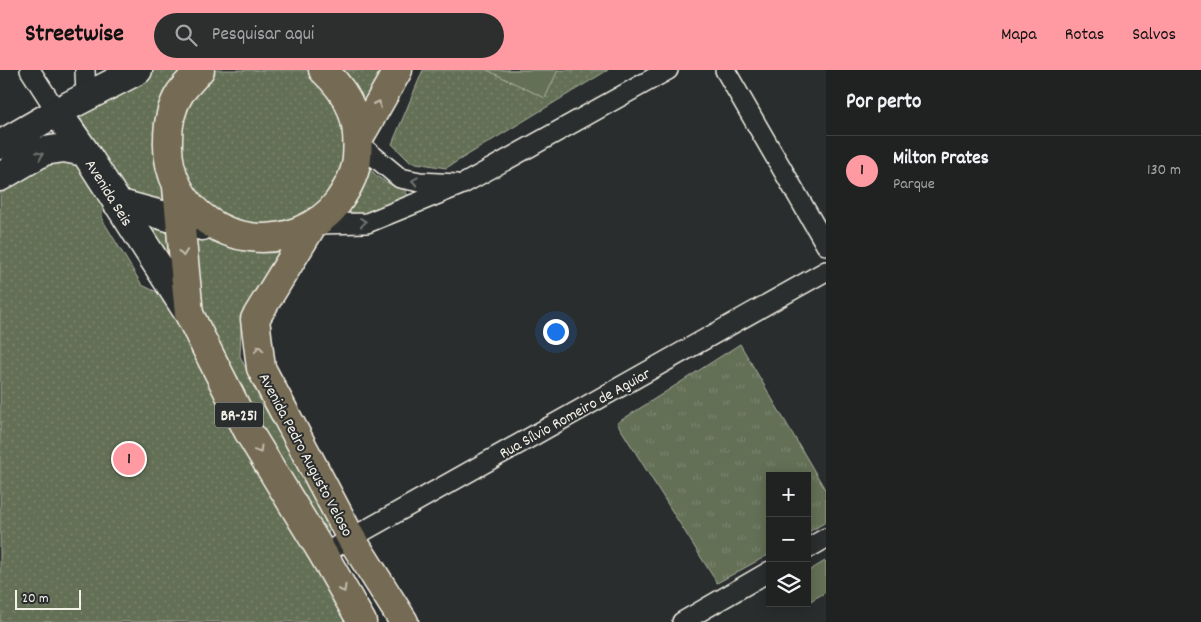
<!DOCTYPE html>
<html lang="pt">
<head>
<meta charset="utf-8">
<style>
  :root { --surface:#202222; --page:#2d2f2f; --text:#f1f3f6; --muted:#a2a4a5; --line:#3d3f40; --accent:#ff9aa2 }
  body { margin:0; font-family:Dekko,sans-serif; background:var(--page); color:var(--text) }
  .controls { position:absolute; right:15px; bottom:15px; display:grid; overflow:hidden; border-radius:0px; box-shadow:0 2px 12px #0003 }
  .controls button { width:45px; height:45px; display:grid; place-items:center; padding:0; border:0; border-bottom:1px solid var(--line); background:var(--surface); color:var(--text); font:25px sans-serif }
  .scale { position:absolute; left:15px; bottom:12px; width:66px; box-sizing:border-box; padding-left:5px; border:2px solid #f4f1e8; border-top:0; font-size:14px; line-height:18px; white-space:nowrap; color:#f4f1e8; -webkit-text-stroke:4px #2a2d2e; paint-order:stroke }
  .you { position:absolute; left:555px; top:261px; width:18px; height:18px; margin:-12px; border:4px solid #fff; border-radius:50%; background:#1a73e8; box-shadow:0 0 0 8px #1a73e833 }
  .badge { display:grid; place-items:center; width:32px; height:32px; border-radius:50%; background:var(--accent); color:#111; font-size:16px; font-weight:700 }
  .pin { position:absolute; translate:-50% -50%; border:2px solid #fff; box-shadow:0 1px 5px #0006 }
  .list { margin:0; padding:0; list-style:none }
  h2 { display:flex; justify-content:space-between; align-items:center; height:65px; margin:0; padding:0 20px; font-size:21px }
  h2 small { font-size:16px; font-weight:400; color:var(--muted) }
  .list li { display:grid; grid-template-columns:32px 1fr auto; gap:15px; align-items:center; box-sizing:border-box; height:70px; padding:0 20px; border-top:1px solid var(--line) }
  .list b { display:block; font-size:19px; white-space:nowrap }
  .list p { margin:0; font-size:16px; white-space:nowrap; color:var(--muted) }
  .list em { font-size:16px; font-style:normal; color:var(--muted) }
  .icon { flex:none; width:28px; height:28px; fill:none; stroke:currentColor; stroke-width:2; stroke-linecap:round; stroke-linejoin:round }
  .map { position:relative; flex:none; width:826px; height:552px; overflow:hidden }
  header { display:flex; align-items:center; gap:30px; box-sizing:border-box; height:70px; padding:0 25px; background:var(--accent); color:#111 }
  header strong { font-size:24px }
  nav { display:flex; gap:28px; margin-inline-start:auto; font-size:18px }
  .search { width:350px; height:45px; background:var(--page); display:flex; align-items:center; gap:12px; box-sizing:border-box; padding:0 18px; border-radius:28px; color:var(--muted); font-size:19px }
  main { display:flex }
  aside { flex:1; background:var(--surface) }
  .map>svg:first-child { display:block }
  .grass { fill:url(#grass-tufts); stroke:#acb09f }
  .park { fill:url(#park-dots); stroke:#acb09f }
  .pitch { fill:#636f56; stroke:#acb09f }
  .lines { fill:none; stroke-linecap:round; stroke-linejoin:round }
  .street-casing { stroke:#f4f1e8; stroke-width:22 }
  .secondary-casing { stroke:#f4f1e8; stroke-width:31 }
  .primary-casing { stroke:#f4f1e8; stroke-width:31 }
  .street { stroke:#2a2d2e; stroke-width:19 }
  .secondary { stroke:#2a2d2e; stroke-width:28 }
  .primary { stroke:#746b52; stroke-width:28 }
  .oneway { stroke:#c1bbac }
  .oneway2 { stroke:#71726f }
  .labels { text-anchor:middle; stroke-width:4; stroke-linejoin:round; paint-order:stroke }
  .shield { fill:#2a2d2e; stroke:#b7b6b0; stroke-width:1 }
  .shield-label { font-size:15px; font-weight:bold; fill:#f4f1e8 }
  .street-label { font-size:16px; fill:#f4f1e8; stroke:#2a2d2e }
</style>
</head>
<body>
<header>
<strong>Streetwise</strong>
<div class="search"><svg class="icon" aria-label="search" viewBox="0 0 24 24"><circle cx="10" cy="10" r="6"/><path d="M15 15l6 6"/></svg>Pesquisar aqui</div>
<nav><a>Mapa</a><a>Rotas</a><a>Salvos</a></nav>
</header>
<main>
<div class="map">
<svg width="826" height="552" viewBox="0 0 826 552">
  <defs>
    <pattern id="grass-tufts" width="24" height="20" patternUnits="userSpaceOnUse" patternTransform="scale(1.25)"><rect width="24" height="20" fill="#636f56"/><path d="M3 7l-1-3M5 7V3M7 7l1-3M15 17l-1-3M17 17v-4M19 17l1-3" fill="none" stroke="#7a846e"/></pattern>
    <pattern id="park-dots" width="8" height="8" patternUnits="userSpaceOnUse" patternTransform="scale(1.25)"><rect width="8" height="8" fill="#636f56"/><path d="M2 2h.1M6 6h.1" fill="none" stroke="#7a846e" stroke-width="1.8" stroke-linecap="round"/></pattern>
  </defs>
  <rect width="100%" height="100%" fill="#2a2d2e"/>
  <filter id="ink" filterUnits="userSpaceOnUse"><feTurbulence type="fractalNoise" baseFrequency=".02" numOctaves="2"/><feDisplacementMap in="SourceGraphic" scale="10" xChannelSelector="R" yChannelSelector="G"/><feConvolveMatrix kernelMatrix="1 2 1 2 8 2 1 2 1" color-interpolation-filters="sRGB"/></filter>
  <g filter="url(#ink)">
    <!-- grass -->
    <path class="grass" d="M740,274L826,421V452L807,463V406H770V484L717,513L617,353Z"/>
    <!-- park -->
    <path class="park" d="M143,0H186L161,89L163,134C152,131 140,129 131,122C115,110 91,66 81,48V40Z
      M216,0H310L322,9L345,46L346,90L338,110L325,128L309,142L289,151L267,155L245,153L222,144L203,129L188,110L180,87L184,39L196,18Z
      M341,0H380L364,36Z
      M423,0H608L446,98L410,92L392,74Z
      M59,87L81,96L104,128L102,149L142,215L163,225L353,552H0V115Z
      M364,89C373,107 387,114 405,120L409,128L385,135L366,145L332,150Z
      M142,153L166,158L170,202Z
      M192,162L228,174L294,170L268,202L251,232L241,255L240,286L261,332L332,453L331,459L327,463L320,462L200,249Z"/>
    <!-- pitch -->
    <path class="pitch" d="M487,0H558L545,28Z
      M825,491L826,494V522L807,533V502Z"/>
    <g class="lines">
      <defs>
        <path id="street" d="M30,0L57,42
          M85,0L86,27
          M725,0L826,175
          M358,73L400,108L420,112L457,114
          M315,154L367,153L463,114L668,0
          M807,479L826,468
          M323,484L826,201
          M682,552L770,501"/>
        <path id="secondary" d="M57,42L85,82L189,244
          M0,75L57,42L138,0
          M0,107L44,81L64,78L85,82
          M117,133L202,156"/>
        <path id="primary" d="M200,0C193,8 186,15 180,23C171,37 168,55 168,70C165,140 234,186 299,161C314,155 328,146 338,132C347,119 356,104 357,88C360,50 351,26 323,0
          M359,68L398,0
          M177,117L189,244L248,361L323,484L362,552
          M312,156L255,249L261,298L351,468L404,552"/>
      </defs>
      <!-- street casing -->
      <use href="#street" class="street-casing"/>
      <!-- secondary casing -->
      <use href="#secondary" class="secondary-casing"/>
      <!-- primary casing -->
      <use href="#primary" class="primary-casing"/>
      <!-- street -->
      <use href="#street" class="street"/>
      <!-- secondary -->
      <use href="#secondary" class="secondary"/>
      <!-- primary -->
      <use href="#primary" class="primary"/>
    </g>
    <!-- one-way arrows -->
    <defs><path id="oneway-chevron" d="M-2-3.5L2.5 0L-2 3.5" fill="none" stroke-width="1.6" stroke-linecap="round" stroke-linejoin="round" transform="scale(1.25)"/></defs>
    <g class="oneway">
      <use href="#oneway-chevron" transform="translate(378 34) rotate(-60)"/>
      <use href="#oneway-chevron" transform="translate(183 183) rotate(85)"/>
      <use href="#oneway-chevron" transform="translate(259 279) rotate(-96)"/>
      <use href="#oneway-chevron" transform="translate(259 380) rotate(59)"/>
      <use href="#oneway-chevron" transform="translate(343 519) rotate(60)"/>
    </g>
    <g class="oneway2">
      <use href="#oneway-chevron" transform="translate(40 85) rotate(-26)"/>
      <use href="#oneway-chevron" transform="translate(415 111) rotate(-171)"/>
      <use href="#oneway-chevron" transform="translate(363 152) rotate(-7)"/>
    </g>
  </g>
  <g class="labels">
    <!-- shield labels -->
    <rect class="shield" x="215" y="332.5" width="48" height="25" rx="4"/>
    <g class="shield-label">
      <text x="239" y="350">BR-251</text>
    </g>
    <!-- street labels -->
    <g class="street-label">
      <text transform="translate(110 122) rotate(58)" y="6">Avenida Seis</text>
      <text transform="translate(574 342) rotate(-29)" y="6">Rua Sílvio Romeiro de Aguiar</text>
      <text transform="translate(307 384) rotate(62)" y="6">Avenida Pedro Augusto Veloso</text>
    </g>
  </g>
</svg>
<div class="controls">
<button>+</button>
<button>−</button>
<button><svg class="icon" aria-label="layers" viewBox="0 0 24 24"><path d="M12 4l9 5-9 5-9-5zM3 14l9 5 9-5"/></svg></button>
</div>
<div class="scale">20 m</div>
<div class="you"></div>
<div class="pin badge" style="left:129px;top:389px">1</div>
</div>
<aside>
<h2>Por perto<small></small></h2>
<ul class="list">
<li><span class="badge">1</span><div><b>Milton Prates</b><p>Parque</p></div><em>130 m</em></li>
</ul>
</aside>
</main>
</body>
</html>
